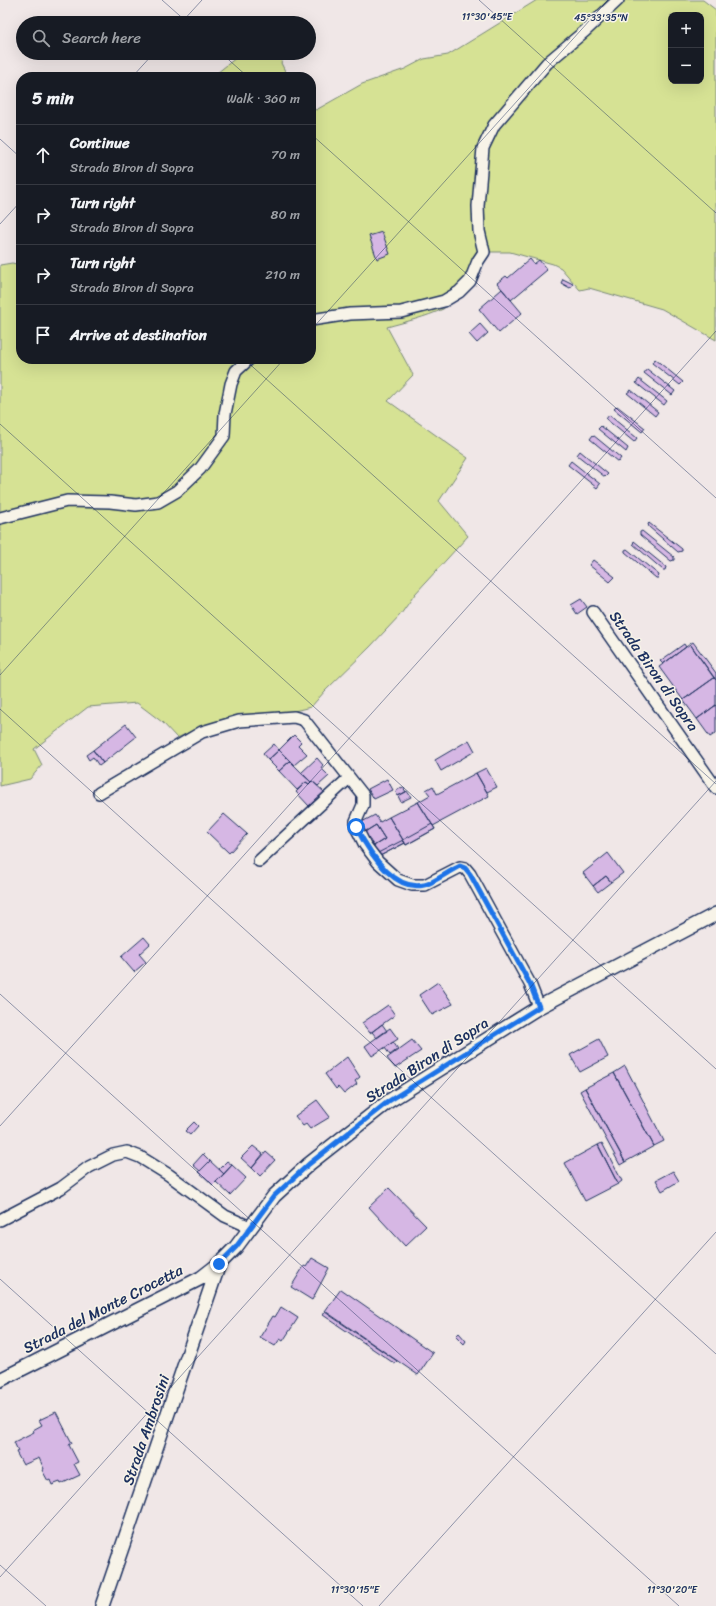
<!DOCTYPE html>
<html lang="en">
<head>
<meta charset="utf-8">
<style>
  :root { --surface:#171b24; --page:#242831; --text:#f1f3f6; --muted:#9ea1a6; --line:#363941 }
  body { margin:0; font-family:Sriracha,sans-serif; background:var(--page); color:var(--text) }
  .controls { position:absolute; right:12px; top:12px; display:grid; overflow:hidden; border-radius:8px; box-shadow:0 4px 16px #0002 }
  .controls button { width:36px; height:36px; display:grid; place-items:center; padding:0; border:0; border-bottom:1px solid var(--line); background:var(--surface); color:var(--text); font:20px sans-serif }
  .stop { position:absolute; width:12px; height:12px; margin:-9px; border:3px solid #1a73e8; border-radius:50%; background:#fff }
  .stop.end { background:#1a73e8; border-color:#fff; box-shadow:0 1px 4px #0008 }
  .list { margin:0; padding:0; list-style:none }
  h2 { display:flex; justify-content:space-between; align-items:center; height:52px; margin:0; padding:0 16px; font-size:17px }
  h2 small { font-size:13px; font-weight:400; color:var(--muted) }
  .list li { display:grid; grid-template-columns:26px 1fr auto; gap:12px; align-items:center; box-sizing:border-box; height:60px; padding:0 16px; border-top:1px solid var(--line) }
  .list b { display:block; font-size:15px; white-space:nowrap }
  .list p { margin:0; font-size:13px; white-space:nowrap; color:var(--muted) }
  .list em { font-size:13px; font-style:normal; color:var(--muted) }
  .icon { flex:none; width:22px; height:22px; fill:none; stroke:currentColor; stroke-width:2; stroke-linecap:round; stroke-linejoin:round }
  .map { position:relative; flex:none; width:716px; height:1606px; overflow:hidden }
  .search { position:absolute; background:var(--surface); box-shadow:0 4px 16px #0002; left:16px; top:16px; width:300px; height:44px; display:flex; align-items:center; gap:10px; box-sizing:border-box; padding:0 14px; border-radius:22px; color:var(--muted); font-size:15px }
  .panel { position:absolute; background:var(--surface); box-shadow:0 4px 16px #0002; left:16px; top:72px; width:300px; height:292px; border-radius:16px }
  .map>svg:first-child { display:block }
  .green { fill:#d6e294; stroke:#788879; fill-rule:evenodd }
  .building { fill:#d6b7e4; stroke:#1b2f5e }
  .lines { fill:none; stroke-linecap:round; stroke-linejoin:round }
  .minor-casing { stroke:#1b2f5e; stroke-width:14 }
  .tertiary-casing { stroke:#1b2f5e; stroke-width:16 }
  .minor { stroke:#f7f3e8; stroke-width:11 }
  .tertiary { stroke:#f7f3e8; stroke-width:13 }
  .route { stroke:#1a73e8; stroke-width:5 }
  .ticks { fill:none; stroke:#1b2f5e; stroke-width:1; stroke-opacity:0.45 }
  .labels { text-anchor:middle; stroke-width:3; stroke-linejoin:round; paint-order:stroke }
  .street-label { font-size:15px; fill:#1b2f5e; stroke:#f7f3e8 }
  .ticks-label { font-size:10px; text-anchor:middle; fill:#1b2f5e; stroke:#f7f3e8; stroke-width:3; stroke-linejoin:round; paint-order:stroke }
</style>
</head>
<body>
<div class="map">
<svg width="716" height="1606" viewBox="0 0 716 1606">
  <rect width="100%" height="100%" fill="#f0e7e7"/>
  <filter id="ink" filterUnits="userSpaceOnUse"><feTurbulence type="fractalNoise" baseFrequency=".025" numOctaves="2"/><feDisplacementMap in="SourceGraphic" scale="8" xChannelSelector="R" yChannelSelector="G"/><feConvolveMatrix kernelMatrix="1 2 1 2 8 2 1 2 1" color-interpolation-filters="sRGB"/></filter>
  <g filter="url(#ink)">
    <!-- green -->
    <path class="green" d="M537,0H703L716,10V340L662,309L589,288L580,290L561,268L553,264L510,252H484C475,266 456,301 443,309C426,317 405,322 387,327L413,375L388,401L468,458L439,501L468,536L415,594L401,614L370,647L325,691L311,707L294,711L236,716L205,725L177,738L162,722L137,703L88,707L34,749L42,765L30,779L0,786V265L12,263L21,265V359H311V107L316,110L362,84L405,69L424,59L448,55ZM671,15H701V81H671Z
      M242,53H286L281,63L288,77H212Z"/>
    <!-- building -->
    <path class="building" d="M382,232L390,254L377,259L369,236Z
      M530,259L534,264L539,260L547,270L511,300L497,283L506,276L508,278Z
      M563,279L573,284L570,288L561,283Z
      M502,289L522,313L499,333L479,309Z
      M480,324L488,333L477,343L469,334Z
      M655,359L683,382L680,385L652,363Z
      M647,369L675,391L672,395L644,373Z
      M639,379L667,401L664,405L636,383Z
      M631,390L658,412L655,416L627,393Z
      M617,406L645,428L642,432L614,409Z
      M609,415L637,438L634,442L606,419Z
      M601,426L628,448L626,452L598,429Z
      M593,435L621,458L618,462L590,439Z
      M580,451L608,474L605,477L577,455Z
      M571,461L600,484L597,488L568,465Z
      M649,523L682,549V551L678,552L649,527L648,524Z
      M642,531L674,557V560L671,561L640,535V532Z
      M634,541L666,567L665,570H663L633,544Z
      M627,549L659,575L658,578H656L625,552V550Z
      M593,560L615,577L610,582L589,565Z
      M581,599L587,607L577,614L571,605Z
      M693,642L716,673V680L690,644Z
      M684,644L686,647L663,664L660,661Z
      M690,644L714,678L683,700L659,667Z
      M714,678L716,680V705L697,719L683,700Z
      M716,705V733L710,737L697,719Z
      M126,724L136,737L103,763L93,750Z
      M294,735L301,742L298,745L307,754L294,765L279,750Z
      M469,740L475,751L441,771L435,760Z
      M274,744L279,750L268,760L263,754Z
      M93,750L103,763L99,766L93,757L89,760L86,755Z
      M279,750L290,761L279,771L268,760Z
      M317,758L323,765L321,768L329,776L318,786L312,781L311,782L301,773Z
      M290,761L311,782L309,784L306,782L297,790L279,771Z
      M486,768L497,787L487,792L476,773Z
      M476,773L489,796L433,826L418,802L430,795L426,790L433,786L437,794Z
      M387,779L393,790L374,799L368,789Z
      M312,781L324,792L309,806L296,792L306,782L309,784Z
      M403,787L406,792L398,796L395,791Z
      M407,791L411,797L401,802L398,796Z
      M418,802L435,829L406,845L389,817Z
      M224,814L247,834L229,853L207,832Z
      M375,815L380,822L389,817L405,843L378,857L372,847L385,839L376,825L363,833L358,824Z
      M432,824L435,829L406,845L403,840Z
      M376,825L385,839L372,847L363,833Z
      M403,840L405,843L378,857L376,854Z
      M608,853L623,873L611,882L606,876L593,886L583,873Z
      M606,876L611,882L598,892L593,886Z
      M144,937L150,944L139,954L146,962L134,972L121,957Z
      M438,982L453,1004L432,1015L419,995Z
      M388,1005L395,1015L370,1033L362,1023Z
      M382,1024L387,1031L377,1038L372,1032Z
      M390,1028L398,1039L372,1056L365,1046Z
      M599,1039L608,1057L580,1072L570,1055Z
      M412,1040L421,1051L395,1068L387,1058Z
      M393,1042L398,1049L390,1055L385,1048Z
      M347,1057L360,1077L355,1081L357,1084L344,1094L338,1087L336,1089L325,1074Z
      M625,1066L664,1141L654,1146L614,1073Z
      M614,1073L654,1146L625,1162L585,1088Z
      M585,1088L625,1162L620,1165L580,1091Z
      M317,1100L330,1117L310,1129L306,1124L303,1126L295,1116Z
      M194,1122L198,1126L190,1135L185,1131Z
      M602,1143L622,1181L618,1184L598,1145Z
      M598,1145L618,1184L585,1201L565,1163Z
      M253,1146L263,1154L252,1168L241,1158Z
      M266,1152L275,1160L260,1176L252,1168Z
      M203,1154L210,1161L200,1171L193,1165Z
      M210,1161L224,1174L213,1185L199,1172Z
      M227,1161L232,1165L224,1174L219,1169Z
      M232,1165L246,1178L230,1195L216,1182Z
      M673,1171L679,1181L662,1191L656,1180Z
      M389,1188L426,1226L405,1246L369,1207Z
      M312,1258L329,1268L312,1300L291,1287L304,1266L306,1267Z
      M341,1289L433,1353L418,1375L325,1311Z
      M281,1307L298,1318L283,1341L280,1339L275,1346L260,1337L273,1316L275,1317Z
      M325,1312L397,1361L395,1364L323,1315Z
      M459,1333L466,1341L464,1344L456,1336Z
      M56,1412L72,1443L69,1445L78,1462L74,1464L80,1475L61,1484L60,1482L52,1485L50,1480L48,1481L42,1470L44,1469L39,1458L23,1465L16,1452L18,1451L14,1442L34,1432L33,1430L42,1425L39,1420Z"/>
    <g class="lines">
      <defs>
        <path id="minor" d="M311,320L350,314L401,312L444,301L459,292L470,281L478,261L484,252L479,231L478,206L483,148L494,125L547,63L585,31L618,0
          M0,518L67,501L110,502L136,505L158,502L177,491L200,469L224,436L225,414L231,384L236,371L249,359
          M593,612L716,788
          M99,793L202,732L239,721L294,717L304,720L363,795V805L356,821V827L365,845L378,862L398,880L412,885H425L460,867L465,868L470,874L530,984L539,1007
          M259,861L349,778
          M0,1220L61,1188L89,1167L113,1155L127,1152L140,1157L169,1175L225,1216L250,1227"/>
        <path id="tertiary" d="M0,1380L201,1278L219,1264L236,1247L274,1196L309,1164L389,1101L539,1007L716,914
          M102,1606L219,1264"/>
      </defs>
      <!-- minor casing -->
      <use href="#minor" class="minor-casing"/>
      <!-- tertiary casing -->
      <use href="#tertiary" class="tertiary-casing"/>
      <!-- minor -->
      <use href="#minor" class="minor"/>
      <!-- tertiary -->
      <use href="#tertiary" class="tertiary"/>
    </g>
  </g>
  <g class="lines" filter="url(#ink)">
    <!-- route -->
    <path class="route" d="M219,1264L236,1247L274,1196L309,1164L389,1101L539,1007L530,984L470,874L465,868L460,866C451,870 431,884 424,885C393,892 368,850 356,827"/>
  </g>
  <!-- ticks -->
  <path class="ticks" d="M162,0L188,23M479,0L716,213M181,23L202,0M221,53L248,77M132,77L154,53M311,134L716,498M0,139L21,158M0,224L21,201M311,330L608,0M244,359L716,784M0,424L716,1069M0,675L284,359M0,709L716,1354M0,994L679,1606M0,1126L716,331M0,1279L363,1606M0,1565L46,1606M0,1577L716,781M379,1606L716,1232"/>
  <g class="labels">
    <!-- street labels -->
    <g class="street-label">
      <text transform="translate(654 671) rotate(55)" y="5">Strada Biron di Sopra</text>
      <text transform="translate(427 1060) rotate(-33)" y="5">Strada Biron di Sopra</text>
      <text transform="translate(103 1309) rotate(-27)" y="5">Strada del Monte Crocetta</text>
      <text transform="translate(146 1430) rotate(-71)" y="5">Strada Ambrosini</text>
    </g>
  </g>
  <g class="ticks-label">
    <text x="487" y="20">11°30'45"E</text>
    <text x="601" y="21">45°33'35"N</text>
    <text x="355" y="1593">11°30'15"E</text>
    <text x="672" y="1593">11°30'20"E</text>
  </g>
</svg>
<div class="controls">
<button>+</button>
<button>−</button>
</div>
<div class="stop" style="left:356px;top:827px"></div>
<div class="stop end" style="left:219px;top:1264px"></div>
<div class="search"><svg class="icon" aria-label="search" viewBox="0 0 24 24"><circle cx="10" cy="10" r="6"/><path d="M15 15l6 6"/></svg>Search here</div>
<section class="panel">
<h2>5 min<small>Walk · 360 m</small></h2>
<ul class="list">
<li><svg class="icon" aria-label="ahead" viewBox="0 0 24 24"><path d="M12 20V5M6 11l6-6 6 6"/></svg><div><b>Continue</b><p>Strada Biron di Sopra</p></div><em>70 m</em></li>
<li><svg class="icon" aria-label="right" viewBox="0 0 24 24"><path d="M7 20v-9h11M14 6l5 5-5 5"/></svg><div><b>Turn right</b><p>Strada Biron di Sopra</p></div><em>80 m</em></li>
<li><svg class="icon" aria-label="right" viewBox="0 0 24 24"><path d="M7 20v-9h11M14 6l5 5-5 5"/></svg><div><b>Turn right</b><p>Strada Biron di Sopra</p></div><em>210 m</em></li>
<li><svg class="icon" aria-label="arrive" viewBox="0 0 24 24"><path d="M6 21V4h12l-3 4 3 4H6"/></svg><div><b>Arrive at destination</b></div></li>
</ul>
</section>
</div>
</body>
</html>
